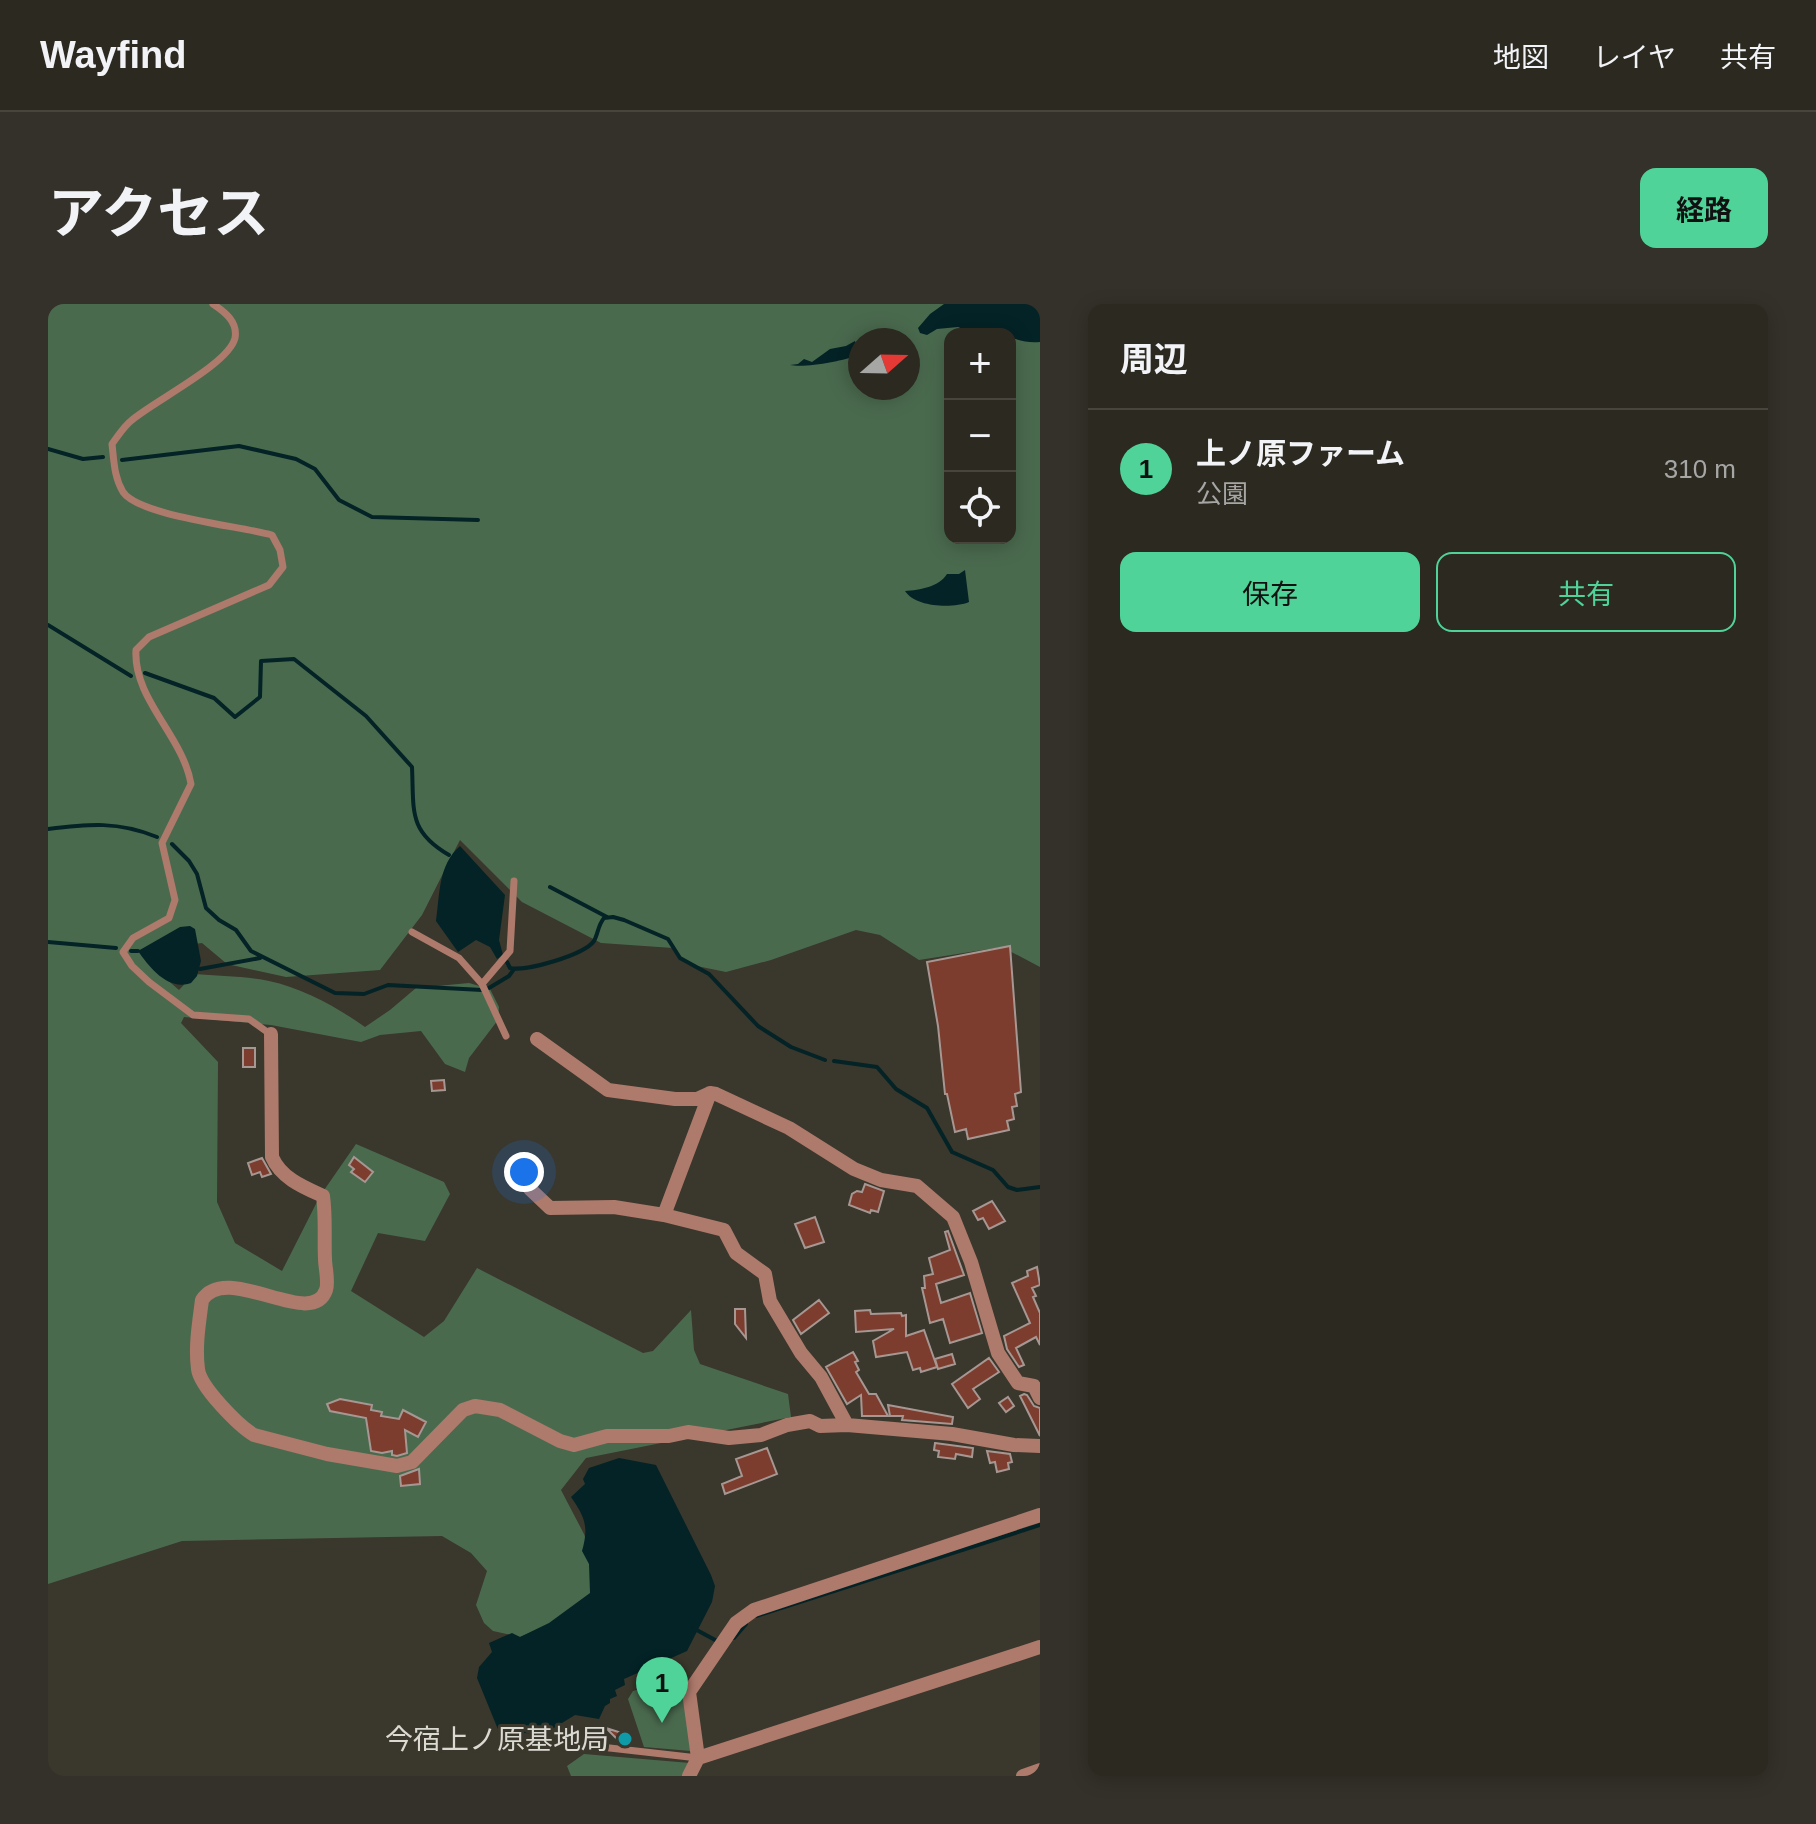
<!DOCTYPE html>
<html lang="ja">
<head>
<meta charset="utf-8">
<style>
  :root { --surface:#2c2921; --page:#34312a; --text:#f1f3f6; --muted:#a6a6a5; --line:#48453f; --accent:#4fd399 }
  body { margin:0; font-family:Helvetica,"Noto Sans JP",sans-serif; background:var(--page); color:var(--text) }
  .controls { position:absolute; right:24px; top:24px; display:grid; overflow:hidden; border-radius:16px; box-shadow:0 4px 20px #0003 }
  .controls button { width:72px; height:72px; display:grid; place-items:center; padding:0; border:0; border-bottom:2px solid var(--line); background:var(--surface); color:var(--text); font:40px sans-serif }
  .compass { position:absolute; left:800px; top:24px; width:72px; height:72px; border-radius:50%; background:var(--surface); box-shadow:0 4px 20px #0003; rotate:70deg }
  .you { position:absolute; left:476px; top:868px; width:28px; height:28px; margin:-20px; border:6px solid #fff; border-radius:50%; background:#1a73e8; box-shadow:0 0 0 12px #1a73e833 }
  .badge { display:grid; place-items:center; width:52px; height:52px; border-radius:50%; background:var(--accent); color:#111; font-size:26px; font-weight:700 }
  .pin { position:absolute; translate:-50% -66px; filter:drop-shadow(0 2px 4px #0008) }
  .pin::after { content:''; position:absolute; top:42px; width:28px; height:24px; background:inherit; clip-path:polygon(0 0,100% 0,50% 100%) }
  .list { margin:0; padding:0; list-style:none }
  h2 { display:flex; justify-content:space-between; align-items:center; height:104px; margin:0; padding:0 32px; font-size:34px }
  h2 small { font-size:26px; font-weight:400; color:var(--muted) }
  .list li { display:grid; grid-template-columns:52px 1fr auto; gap:24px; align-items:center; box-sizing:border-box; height:120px; padding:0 32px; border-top:2px solid var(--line) }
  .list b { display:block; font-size:30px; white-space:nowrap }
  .list p { margin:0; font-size:26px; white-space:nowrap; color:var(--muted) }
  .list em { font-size:26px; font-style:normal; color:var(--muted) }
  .actions { display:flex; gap:16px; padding:24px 32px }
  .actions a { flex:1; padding:18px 0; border:2px solid var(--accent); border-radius:16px; text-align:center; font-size:28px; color:var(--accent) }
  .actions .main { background:var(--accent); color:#111 }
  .icon { flex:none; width:44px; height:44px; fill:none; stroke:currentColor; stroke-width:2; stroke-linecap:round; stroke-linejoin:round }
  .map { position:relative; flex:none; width:992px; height:1472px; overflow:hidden; border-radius:16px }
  header { display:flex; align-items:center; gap:48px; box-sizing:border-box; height:112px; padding:0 40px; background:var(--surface); border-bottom:2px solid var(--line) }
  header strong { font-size:38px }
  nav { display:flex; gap:44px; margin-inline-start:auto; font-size:28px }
  .intro { display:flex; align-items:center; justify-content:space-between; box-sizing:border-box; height:192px; padding:0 48px }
  h1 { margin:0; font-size:56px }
  .button { padding:20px 36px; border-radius:16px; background:var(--accent); color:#111; font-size:28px; font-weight:700 }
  main { display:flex; gap:48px; padding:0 48px }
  aside { flex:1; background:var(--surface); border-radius:16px; box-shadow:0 4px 20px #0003 }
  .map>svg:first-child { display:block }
  .green { fill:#4a6a4e; fill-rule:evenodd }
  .water { fill:#042326 }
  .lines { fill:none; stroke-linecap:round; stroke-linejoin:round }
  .stream { stroke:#042326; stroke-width:4 }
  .building { fill:#7c3d2e; stroke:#a69793; stroke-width:2 }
  .lane { stroke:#ad7a6c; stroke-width:7 }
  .street { stroke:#ad7a6c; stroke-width:14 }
  .culture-dot { fill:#0f9aa8; stroke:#3a372c; stroke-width:3 }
  .labels { text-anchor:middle; stroke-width:6; stroke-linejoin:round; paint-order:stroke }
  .poi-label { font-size:28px; fill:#dad9d2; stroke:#3a372c; text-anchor:end }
</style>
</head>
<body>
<header>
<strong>Wayfind</strong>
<nav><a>地図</a><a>レイヤ</a><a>共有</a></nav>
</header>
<div class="intro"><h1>アクセス</h1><a class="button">経路</a></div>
<main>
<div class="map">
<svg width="992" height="1472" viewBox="0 0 992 1472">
  <rect width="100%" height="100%" fill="#3a372c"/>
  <!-- green -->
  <path class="green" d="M0,0H924L992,26V663L954,643L871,656L832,631L808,626L723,656L678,668L639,660L625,644L553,639L474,598L412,536L374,611L332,666L238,673L179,660L154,639L131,642L109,667L131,686L146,670C170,672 197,672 221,677C254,684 289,703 317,723L342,706L368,684L421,679L442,685L451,703L450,716L421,754L417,768L397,760L373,727L332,731L313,738L223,721L136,713L133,719L170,758L169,898L187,939L234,967L272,892L308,840L396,878L402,890L377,937L330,929L303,987L376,1033L396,1017L429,964L595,1049L605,1047L643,1006L646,1046L652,1060L740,1090L743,1113L538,1154L513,1186L536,1230L547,1263L544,1290L500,1321L472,1333L445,1327L436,1319L428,1301L439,1267L423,1249L394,1232L134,1237L0,1280ZM902,30H962V234H902ZM812,36H860V84H812Z
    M617,1377L637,1384L643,1447L596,1443L580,1395L585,1387Z
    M536,1450L642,1459L636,1472H523L519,1462Z"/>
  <!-- water -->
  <path class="water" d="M896,0H992V38C981,39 972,37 962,33V30L949,25L924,29L910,23L889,25L879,31L872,29L870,24L882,10Z
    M807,37L811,51C795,57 758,64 742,61L750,60L756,55L764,58L782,45L798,42Z
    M917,266L921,298C904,305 867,303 857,287C872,286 891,283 899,270H911Z
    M412,542L457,591L451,636L455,651L449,655L442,643L428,636L410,648L388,617C392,590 390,561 412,542Z
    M142,622L147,625L153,657L149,672L143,679C120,687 102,664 90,647L132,623Z
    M571,1154L608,1161L663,1271L667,1282L664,1298L639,1347L576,1375L577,1381L567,1386L569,1392L562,1395V1399L557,1402L551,1415L527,1411L496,1430L477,1429L467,1431L456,1440L429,1374L431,1363L444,1348L441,1339L464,1329L472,1333L501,1319L542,1289L541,1260L534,1247C541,1223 537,1213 523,1193L537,1180L535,1175L541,1164Z"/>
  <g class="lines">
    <!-- stream -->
    <path class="stream" d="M0,145L35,155L55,153
      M74,156L191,142L248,155L267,165L291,196L324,213L430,216
      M0,321L83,372
      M97,369L166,394L187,413L212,393L213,357L246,355L318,412L364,463C366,507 360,527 401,551
      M0,525C41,520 70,517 109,533
      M124,540L141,557L149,570L158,604L171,616L188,626L203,647L287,689L316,690L340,681L434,686
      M502,583L559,613
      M0,638L68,644
      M83,647H90
      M459,658L462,664C477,668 536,651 546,637C550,630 550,621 556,614L565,613L576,616L620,635L632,654L661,670L710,722L743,743L777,756
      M152,665L212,654
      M441,684L461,672L466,665
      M786,757L829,763L848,785L879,804L904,848L945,866L960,883L969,886L992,883
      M708,1312L992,1221
      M645,1324L669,1337
      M686,1334L698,1320"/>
  </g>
  <!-- building -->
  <path class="building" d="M962,642L973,788L967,790L969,802L964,803L966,815L959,817L961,826L920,835L918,825L907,828L899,790H897L890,722L879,658Z
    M195,744H207V763H195Z
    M396,776L397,786L384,787L383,777Z
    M306,853L325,868L317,878L303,868L306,865L301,861Z
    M214,854L223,870L214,873L212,868L204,871L200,859Z
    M817,880L836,887L830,908L823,906L822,909L801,901L804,890L809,887L814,888Z
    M944,897L957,917L941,925L935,914L930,916L925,907Z
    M767,913L776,938L757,944L747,920Z
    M900,927L916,971L888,980L893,999L922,989L934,1029L902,1039L895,1015L882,1019L874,984H877L876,972L885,970L881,954L902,946L897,928Z
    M989,963L992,981L984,984L988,992L985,993L992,1009V1041L988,1033L968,1044L976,1061L971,1063L959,1045L956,1032L982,1019L964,979L980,972L979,967Z
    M771,996L781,1009L753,1030L745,1016Z
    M687,1005H697L698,1034L687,1020Z
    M822,1006L823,1010L853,1009L854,1012L858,1011V1032L876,1026L889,1063L873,1068L872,1064L865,1066L859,1048L828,1053L825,1037L846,1025L808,1028L807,1007Z
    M805,1048L810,1057L807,1058L811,1066L808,1068L821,1090H828L840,1112H814L813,1091L799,1100L778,1063Z
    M904,1050L907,1060L890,1065L887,1055Z
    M941,1054L951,1068L925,1085L932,1095L920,1104L904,1080Z
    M976,1090L979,1091L986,1102L992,1104V1132L972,1092Z
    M960,1093L966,1102L958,1108L951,1099Z
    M292,1095L324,1101L323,1106L334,1108L333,1112L351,1115L355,1106L378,1118L370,1133L357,1126L359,1149L349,1152L344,1151V1147L334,1149L323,1147L318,1114L282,1107L279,1100Z
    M840,1101L905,1113L904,1120L854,1116L855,1112H842Z
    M887,1139L925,1144L924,1153L908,1150L907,1155L890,1153L891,1147L886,1146Z
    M719,1144L729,1170L677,1190L674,1180L694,1172L688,1155Z
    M939,1147L962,1150L964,1158L960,1159L961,1165L949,1168L947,1158L942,1159Z
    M371,1165L372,1180L353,1182L352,1172Z
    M558,1424L580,1431L582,1439H573Z"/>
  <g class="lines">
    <!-- lane -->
    <path class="lane" d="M165,0C177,8 190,18 187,34C181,60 106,97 84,116C76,122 70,132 64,140C66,157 66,173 75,188C91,212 192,222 224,231L232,246L235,263L221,281L101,333L88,346C85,395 135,432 143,480L114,539L127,596L121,614L85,634L75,648L84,662L101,678L145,711L201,715L222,730
      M364,628L411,654L434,680
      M458,732L434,680L462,647L466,577
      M544,1442L650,1454"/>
    <!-- street -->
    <path class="street" d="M223,730L224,853C233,874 255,883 275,892C278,914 276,933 277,955C277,963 281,978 278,986C264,1027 179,957 154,996C151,1019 147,1043 150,1065C152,1083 191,1122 206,1131L279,1150L349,1162L364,1158L415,1106L427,1102L452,1106L512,1137L526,1141L559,1132H621L640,1128L681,1134L713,1131L739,1121L762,1117L772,1122L799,1121L904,1130L966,1141L992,1142
      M489,735L560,786L627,795H649L662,789L668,790L741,824L806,865L833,876L869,882L905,913L923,958L950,1049L970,1079L986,1082L992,1094
      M482,885L502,904L566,903L616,911L676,926L688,949L717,970L722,997L753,1049L773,1073L799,1121
      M616,911L662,789
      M650,1454L992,1343
      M641,1472L650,1454L641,1388L688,1319L706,1306L992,1211
      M975,1472L992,1466"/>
  </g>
  <!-- markers -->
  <circle class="culture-dot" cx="577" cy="1435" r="8"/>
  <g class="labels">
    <!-- poi labels -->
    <g class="poi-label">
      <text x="561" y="1445">今宿上ノ原基地局</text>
    </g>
  </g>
</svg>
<div class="controls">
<button>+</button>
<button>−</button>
<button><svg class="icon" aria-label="locate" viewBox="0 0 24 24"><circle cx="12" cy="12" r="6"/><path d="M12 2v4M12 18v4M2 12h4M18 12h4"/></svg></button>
</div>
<svg class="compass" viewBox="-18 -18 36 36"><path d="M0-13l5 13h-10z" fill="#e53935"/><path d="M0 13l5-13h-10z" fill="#a6a6a5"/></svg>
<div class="you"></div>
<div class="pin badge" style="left:614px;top:1419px">1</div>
</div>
<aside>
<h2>周辺<small></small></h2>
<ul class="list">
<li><span class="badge">1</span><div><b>上ノ原ファーム</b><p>公園</p></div><em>310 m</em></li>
</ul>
<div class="actions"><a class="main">保存</a><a>共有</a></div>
</aside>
</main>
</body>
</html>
